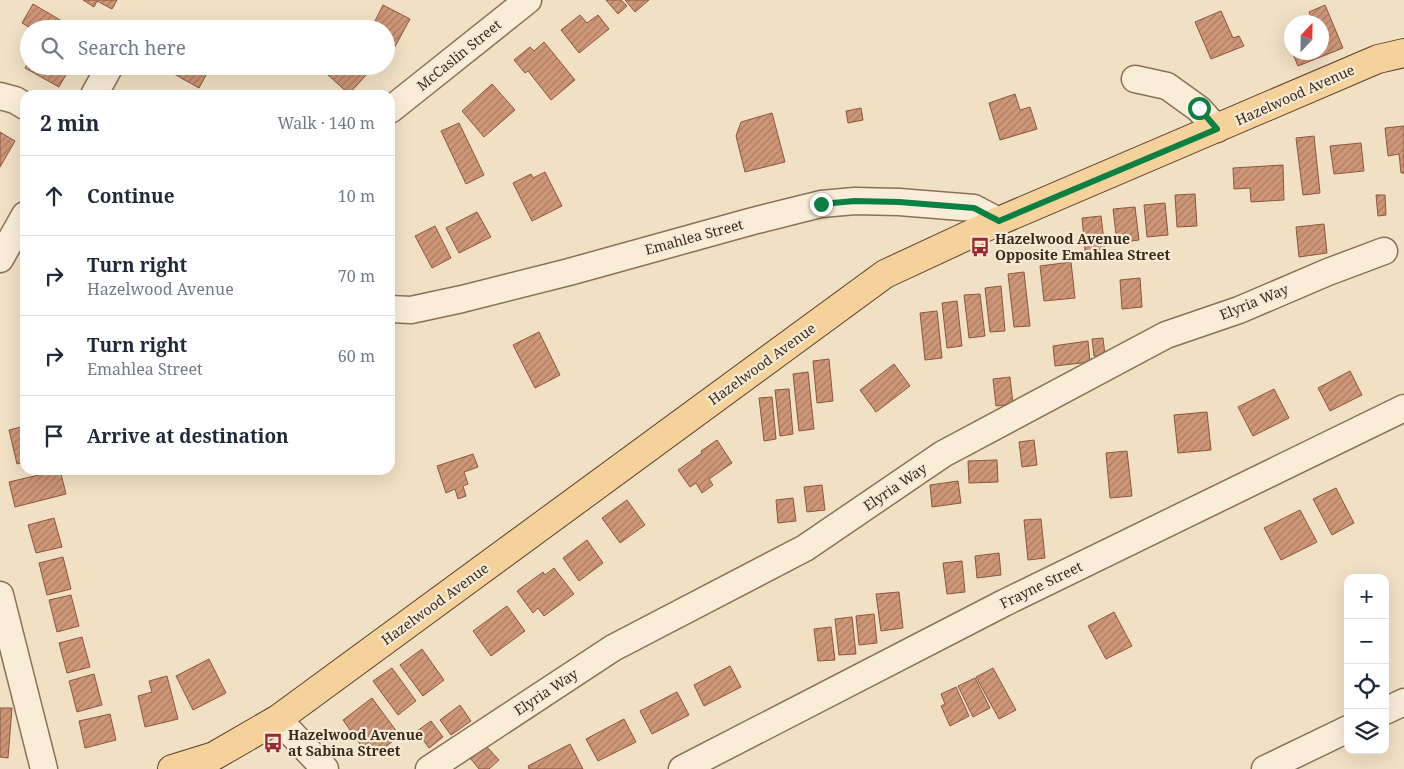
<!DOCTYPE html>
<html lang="en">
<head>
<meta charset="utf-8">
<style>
  :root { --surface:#fff; --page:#f6f6f7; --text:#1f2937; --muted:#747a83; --line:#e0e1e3 }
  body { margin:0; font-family:"Noto Serif",serif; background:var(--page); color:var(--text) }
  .controls { position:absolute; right:15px; bottom:15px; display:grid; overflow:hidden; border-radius:10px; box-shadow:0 5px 20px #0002 }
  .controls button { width:45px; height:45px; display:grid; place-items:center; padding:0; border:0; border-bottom:1px solid var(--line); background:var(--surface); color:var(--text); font:25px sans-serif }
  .compass { position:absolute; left:1284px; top:15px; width:45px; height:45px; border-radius:50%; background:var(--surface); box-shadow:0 5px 20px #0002; rotate:22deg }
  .stop { position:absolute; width:15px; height:15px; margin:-11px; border:4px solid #0b8043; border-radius:50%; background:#fff }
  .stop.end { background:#0b8043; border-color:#fff; box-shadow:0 1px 5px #0008 }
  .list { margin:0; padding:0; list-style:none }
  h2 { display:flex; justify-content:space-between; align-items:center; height:65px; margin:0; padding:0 20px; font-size:21px }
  h2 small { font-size:16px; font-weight:400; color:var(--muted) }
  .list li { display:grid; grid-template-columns:32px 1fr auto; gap:15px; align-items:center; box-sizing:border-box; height:80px; padding:0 20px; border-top:1px solid var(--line) }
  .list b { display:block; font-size:19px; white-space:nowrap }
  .list p { margin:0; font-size:16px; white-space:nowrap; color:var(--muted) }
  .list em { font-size:16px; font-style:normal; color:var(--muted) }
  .icon { flex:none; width:28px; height:28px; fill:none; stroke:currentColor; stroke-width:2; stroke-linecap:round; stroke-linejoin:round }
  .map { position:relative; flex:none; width:1404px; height:769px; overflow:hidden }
  .search { position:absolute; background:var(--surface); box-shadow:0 5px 20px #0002; left:20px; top:20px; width:375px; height:55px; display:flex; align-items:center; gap:12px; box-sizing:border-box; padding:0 18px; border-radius:28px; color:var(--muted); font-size:19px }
  .panel { position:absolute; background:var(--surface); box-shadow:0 5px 20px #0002; left:20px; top:90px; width:375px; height:385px; border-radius:15px }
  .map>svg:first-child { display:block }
  .building { fill:url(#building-hatch); stroke:#8b573e }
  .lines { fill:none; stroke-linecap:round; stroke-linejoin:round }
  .minor-casing { stroke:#8b7059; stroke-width:29 }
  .major-casing { stroke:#593f2e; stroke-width:30 }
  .minor { stroke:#faedd8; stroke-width:26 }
  .major { stroke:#f4d29a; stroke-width:28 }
  .route { stroke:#0b8043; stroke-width:6 }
  .labels { text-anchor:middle; stroke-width:4.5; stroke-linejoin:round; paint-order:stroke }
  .street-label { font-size:14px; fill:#3b2a1e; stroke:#f7ead4 }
  .poi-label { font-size:14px; font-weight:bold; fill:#3b2a1e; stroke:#f7ead4; text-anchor:start }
</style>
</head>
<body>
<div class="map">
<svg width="1404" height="769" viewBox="0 0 1404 769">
  <defs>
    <pattern id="building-hatch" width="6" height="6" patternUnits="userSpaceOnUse" patternTransform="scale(1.25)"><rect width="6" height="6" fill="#cf9678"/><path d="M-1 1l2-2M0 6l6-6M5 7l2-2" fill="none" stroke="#a97b62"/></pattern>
  </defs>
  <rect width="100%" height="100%" fill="#f0e0c4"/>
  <!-- building -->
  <path class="building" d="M83,0H117L112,9L97,1L94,7Z
    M606,0H621L627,6L618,14Z
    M625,0H649L635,12Z
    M33,4L67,24L64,29H32L22,23Z
    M383,5L410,19L392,52L386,49V29H371Z
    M1325,5L1343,48L1298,66L1292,52H1322V22H1313L1309,12Z
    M1221,11L1233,38L1239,36L1244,46L1211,59L1195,22Z
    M580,15L587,23L598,15L609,29L579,53L561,30Z
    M1292,38V52L1287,40Z
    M544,42L575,80L551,100L528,71L525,73L514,60L530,47L534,51Z
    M29,61V66H71L59,87L25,68Z
    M160,66H211L199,88Z
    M335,66H374L349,94L328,75Z
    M492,84L515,110L484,137L462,111Z
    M1015,94L1020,110L1030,107L1037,129L1000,140L989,103Z
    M861,108L863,120L848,123L846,111Z
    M772,113L785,162L745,172L736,136L741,122Z
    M459,123L484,175L466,184L441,131Z
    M1404,126V173H1401L1399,154L1388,156L1385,128Z
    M0,132L15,141L0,167Z
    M1314,136L1320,193L1303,195L1296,138Z
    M1361,143L1364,171L1334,174L1330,146Z
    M1283,165L1284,200L1251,202L1250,188L1234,189L1233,168Z
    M545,172L562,206L532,221L513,183L531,174L533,178Z
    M1195,194L1197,226L1177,227L1175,195Z
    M1376,195H1385L1386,215L1378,216Z
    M1165,203L1168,235L1147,237L1144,205Z
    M1135,207L1139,240L1117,243L1113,209Z
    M477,212L491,237L459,253L446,228Z
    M1101,216L1106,258L1086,260L1082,218Z
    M1324,224L1327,253L1299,257L1296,227Z
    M435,226L451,258L432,268L415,236Z
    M1071,262L1075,298L1044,301L1040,266Z
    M1024,272L1030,326L1014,327L1008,274Z
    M1140,278L1142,307L1122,309L1120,280Z
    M1001,286L1005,331L990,332L985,288Z
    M980,294L985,336L969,338L964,295Z
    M957,301L962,346L947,348L942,303Z
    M937,311L942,358L925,360L920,313Z
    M539,332L560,375L535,388L513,345Z
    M1103,338L1105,355L1094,356L1092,339Z
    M1088,341L1090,362L1055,366L1053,346Z
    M829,359L833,401L817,403L813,361Z
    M894,364L910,386L876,412L860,390Z
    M1350,371L1362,395L1330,411L1318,388Z
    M808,372L814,429L799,431L793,374Z
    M1010,377L1013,404L996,406L993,379Z
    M789,389L793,434L780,436L775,390Z
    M1274,389L1289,418L1253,436L1238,407Z
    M772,397L776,439L764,441L759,398Z
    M1207,412L1211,450L1178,453L1174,415Z
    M25,426V462L17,464L9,430Z
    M717,440L732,463L709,479L713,485L702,493L696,483L690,487L678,470L702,453L701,451Z
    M1034,440L1037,465L1022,467L1019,442Z
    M1127,451L1132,496L1110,498L1106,453Z
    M473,454L478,467L464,472L468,484L463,486L466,496L458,499L455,489L446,493L437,466Z
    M997,460L998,482L969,483L968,461Z
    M60,470L66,494L15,507L9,482Z
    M958,481L961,503L932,507L930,485Z
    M822,485L825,510L807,512L804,487Z
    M1336,488L1354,523L1332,535L1313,499Z
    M793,498L796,521L778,523L776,500Z
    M627,500L645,525L620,543L602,518Z
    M1300,510L1317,542L1281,560L1264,528Z
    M54,518L62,547L36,553L28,525Z
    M1041,519L1045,558L1028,560L1024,520Z
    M587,540L603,563L579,581L563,558Z
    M999,553L1001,575L977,578L975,556Z
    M63,557L71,589L47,595L39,563Z
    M962,561L965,592L947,594L943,563Z
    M554,568L574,594L544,616L538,608L533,613L517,591L543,572L545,575Z
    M899,592L903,628L881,631L876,594Z
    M71,595L79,626L57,632L49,600Z
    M507,606L525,631L491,656L473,631Z
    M1114,612L1132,646L1106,659L1088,626Z
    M874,614L877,643L859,645L856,616Z
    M852,617L856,654L839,655L835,619Z
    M831,627L835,660L818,661L814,629Z
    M82,637L90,667L67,673L59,643Z
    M422,649L444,680L423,696L400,665Z
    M209,659L226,693L193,710L176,676Z
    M730,666L741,687L704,706L694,685Z
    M392,668L416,701L398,715L373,681Z
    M993,668L1016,710L999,719L976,677Z
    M94,674L102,705L77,712L69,681Z
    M167,676L178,719L145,727L138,696L152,692L149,681Z
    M975,678L990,708L973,717L958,686Z
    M956,687L969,716L950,726L941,706L945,704L941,694Z
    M677,692L689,715L652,734L640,711Z
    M372,698L400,736L370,758L343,720Z
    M460,705L471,721L451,735L440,720Z
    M0,708H12L8,758L0,757Z
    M110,714L116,740L85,748L79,721Z
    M624,719L636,742L598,761L586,739Z
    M431,721L443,737L429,748L417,731Z
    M570,744L583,769H529L528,766Z
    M485,745L499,760L489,769H479L470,758Z"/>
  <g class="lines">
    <defs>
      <path id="minor" d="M1135,79L1167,86L1199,109L1217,129
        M94,95L110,66
        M0,96L15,100L25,106
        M390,110L528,0
        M0,259L25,215
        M390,309L411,310L462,299L569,272L753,221L821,204L855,201L899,202L974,208L999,221
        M0,595L44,769
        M1385,711L1404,702
        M278,719L325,769
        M429,769L613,648L805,548L943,454L1166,335L1239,310L1328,272L1384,251
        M682,769L1004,603L1404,408
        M1265,769L1348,729"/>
      <path id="major" d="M172,769L214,756L278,719L885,274L999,221L1378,59L1404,53"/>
    </defs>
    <!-- minor casing -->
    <use href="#minor" class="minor-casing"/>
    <!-- major casing -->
    <use href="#major" class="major-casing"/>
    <!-- minor -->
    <use href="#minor" class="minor"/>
    <!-- major -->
    <use href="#major" class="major"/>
  </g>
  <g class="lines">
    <!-- route -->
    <path class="route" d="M821,204L855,201L899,202L974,208L999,221L1217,129L1199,108"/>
  </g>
  <!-- icons -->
  <defs>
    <symbol id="bus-bare" viewBox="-9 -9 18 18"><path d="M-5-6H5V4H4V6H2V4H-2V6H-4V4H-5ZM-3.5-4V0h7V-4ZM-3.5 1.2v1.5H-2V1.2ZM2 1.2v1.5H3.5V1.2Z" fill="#9d2730" stroke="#f7ead4" stroke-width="2.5" paint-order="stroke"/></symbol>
  </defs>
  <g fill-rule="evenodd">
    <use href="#bus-bare" x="966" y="233" width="28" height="28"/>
    <use href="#bus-bare" x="259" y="729" width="28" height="28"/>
  </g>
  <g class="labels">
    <!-- street labels -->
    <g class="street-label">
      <text transform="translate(459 55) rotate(-39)" y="5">McCaslin Street</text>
      <text transform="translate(1295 95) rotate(-24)" y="5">Hazelwood Avenue</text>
      <text transform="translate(694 237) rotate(-15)" y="5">Emahlea Street</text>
      <text transform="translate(1254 302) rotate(-22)" y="5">Elyria Way</text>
      <text transform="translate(762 364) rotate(-36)" y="5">Hazelwood Avenue</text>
      <text transform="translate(895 487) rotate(-34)" y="5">Elyria Way</text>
      <text transform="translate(1041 585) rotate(-26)" y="5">Frayne Street</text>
      <text transform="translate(435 604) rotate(-36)" y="5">Hazelwood Avenue</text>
      <text transform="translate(546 692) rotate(-33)" y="5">Elyria Way</text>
    </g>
    <!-- poi labels -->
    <g class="poi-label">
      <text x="995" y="244">Hazelwood Avenue<tspan x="995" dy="16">Opposite Emahlea Street</tspan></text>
      <text x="288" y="740">Hazelwood Avenue<tspan x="288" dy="16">at Sabina Street</tspan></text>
    </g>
  </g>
</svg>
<div class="controls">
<button>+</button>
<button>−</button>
<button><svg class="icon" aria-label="locate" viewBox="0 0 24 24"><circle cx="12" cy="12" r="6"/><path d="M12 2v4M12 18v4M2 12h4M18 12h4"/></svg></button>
<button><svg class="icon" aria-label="layers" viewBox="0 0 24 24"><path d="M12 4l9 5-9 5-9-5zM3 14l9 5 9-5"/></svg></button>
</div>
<svg class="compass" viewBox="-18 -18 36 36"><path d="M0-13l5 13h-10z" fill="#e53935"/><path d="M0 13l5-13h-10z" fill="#747a83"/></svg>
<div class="stop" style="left:1199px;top:108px"></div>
<div class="stop end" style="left:821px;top:204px"></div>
<div class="search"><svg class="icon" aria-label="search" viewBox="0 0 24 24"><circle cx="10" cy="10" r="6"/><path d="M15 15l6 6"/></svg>Search here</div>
<section class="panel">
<h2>2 min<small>Walk · 140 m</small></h2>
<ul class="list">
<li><svg class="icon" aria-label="ahead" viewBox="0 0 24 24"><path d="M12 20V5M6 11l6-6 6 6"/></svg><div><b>Continue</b></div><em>10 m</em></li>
<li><svg class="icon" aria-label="right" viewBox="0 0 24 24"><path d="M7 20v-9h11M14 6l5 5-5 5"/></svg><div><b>Turn right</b><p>Hazelwood Avenue</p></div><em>70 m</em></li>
<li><svg class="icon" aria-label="right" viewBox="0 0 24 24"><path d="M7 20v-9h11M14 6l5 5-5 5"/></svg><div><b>Turn right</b><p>Emahlea Street</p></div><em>60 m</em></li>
<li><svg class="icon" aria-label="arrive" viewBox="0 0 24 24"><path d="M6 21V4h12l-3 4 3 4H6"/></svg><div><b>Arrive at destination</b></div></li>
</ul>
</section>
</div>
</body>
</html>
